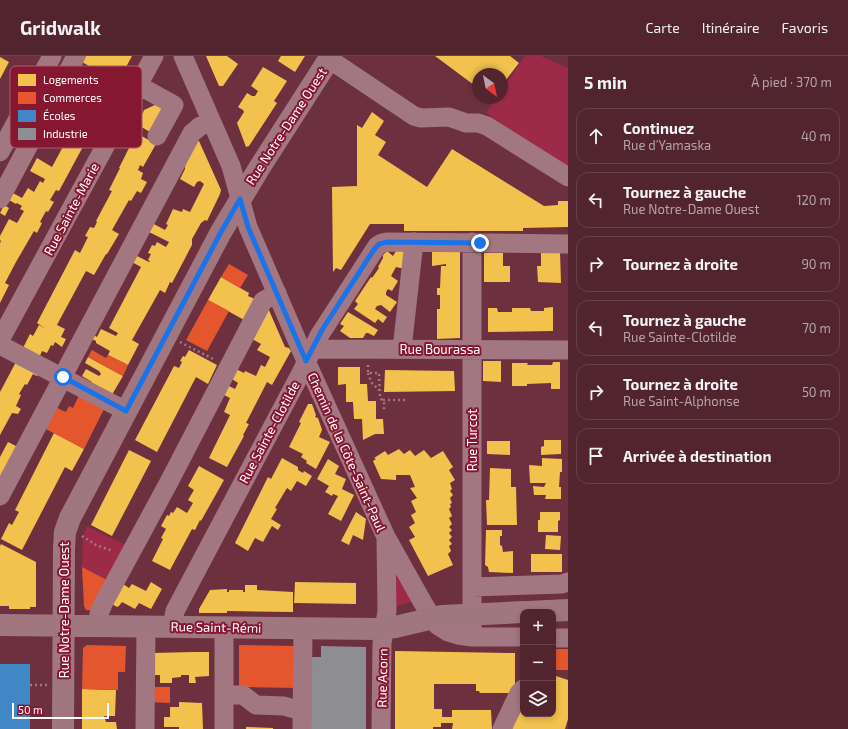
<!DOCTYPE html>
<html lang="fr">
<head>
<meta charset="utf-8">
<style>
  :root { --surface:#52242e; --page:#5c303a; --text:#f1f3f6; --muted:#b5a4aa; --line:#68414a }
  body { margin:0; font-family:"Exo 2",sans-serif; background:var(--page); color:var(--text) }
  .controls { position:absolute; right:12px; bottom:12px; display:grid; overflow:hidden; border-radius:8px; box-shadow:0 2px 6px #0003 }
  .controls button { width:36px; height:36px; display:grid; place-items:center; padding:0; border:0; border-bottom:1px solid var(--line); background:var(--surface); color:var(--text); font:20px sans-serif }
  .compass { position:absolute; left:472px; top:12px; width:36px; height:36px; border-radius:50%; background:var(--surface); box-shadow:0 2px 6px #0003; rotate:147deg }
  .scale { position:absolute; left:12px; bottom:10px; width:97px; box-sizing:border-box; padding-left:4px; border:2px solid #fff; border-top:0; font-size:11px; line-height:14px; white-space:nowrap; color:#fff; -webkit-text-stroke:3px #861731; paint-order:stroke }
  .stop { position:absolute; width:12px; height:12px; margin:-9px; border:3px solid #1a73e8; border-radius:50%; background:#fff }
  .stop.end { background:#1a73e8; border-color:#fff; box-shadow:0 1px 4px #0008 }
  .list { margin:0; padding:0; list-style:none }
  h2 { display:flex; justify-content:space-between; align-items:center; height:52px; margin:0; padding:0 16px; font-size:17px }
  h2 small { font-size:13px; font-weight:400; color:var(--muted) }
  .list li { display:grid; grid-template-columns:26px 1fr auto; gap:12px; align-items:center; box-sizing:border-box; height:56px; margin:0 8px 8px; padding:0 8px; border:1px solid var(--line); border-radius:12px }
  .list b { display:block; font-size:15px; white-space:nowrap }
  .list p { margin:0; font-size:13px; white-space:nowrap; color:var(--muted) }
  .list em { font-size:13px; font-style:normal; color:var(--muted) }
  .icon { flex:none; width:22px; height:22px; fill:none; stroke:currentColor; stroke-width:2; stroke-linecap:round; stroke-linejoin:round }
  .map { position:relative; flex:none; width:568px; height:673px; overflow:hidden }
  header { display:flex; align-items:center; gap:24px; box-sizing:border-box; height:56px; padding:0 20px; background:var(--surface); border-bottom:1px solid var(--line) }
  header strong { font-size:19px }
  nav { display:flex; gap:22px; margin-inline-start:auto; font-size:14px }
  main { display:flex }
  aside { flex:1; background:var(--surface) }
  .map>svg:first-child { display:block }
  .green { fill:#9d2a47 }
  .homes { fill:#f2c14e }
  .shops { fill:#e4572e }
  .schools { fill:#3f88c5 }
  .industry { fill:#8d8d92 }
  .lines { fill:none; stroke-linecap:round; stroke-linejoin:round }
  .path { stroke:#a37781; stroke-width:2.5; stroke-dasharray:2 3; stroke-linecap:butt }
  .minor { stroke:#a37781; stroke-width:19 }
  .major { stroke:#a0767f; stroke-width:22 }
  .route { stroke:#1a73e8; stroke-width:5 }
  .labels { text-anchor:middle; stroke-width:4; stroke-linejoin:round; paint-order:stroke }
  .street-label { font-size:13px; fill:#fff; stroke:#861731 }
  .key { fill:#861731; stroke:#aa5d6f; stroke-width:1 }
  .key-label { font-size:11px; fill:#fff }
</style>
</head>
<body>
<header>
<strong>Gridwalk</strong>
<nav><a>Carte</a><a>Itinéraire</a><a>Favoris</a></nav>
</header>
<main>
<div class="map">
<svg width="568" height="673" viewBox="0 0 568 673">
  <rect width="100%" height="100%" fill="#6d303e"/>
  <!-- green -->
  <path class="green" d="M525,0H541L568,12V114L486,57L496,42H502V33Z
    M87,470L130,491L111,526L82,511L83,481Z
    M393,512L412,546L393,551Z"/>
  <!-- homes -->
  <path class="homes" d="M86,0H132L59,135L56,134L50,144L54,146L48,156L46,155L40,166L42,167L37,177L34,175L16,206L5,227L9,229L0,247V187L1,185L0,184V180L9,163L17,167L24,155L20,153L22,150L17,147L16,148L7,143L11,136L22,142L28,132L34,136L40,125L43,127L45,123L30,115L37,102L52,111L66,85L63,84L69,74L62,70L68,59L74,63L84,42H86L97,22L102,25L105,19L82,6Z
    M206,0H227L238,8L223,30H219Z
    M281,0H305L295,16L278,5Z
    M435,0H510L519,7L502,29V18H478V32Z
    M0,1L9,6L0,23Z
    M263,11L287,25L274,45L277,47L249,90L246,91L237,67L244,56L243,54L238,51L247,37L252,40H255L258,35L251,30Z
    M157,48L164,52L150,76L138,69L144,54Z
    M372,56L384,65L375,79L386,86L378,99L427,131L452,93L544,150L558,149V145H568V171L523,172V175H404V168H370L341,214L336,212L333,216L332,131L357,130V69L362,72Z
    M138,78L156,88L143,111L140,109L138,114L143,117L141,123L147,126L141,137L137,135L131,145L129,144L112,174L119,178L107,198H106L94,219L86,215L58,267L57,269L65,273L61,281L66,283L62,291L55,286L53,290L51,289L47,297L42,295L39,302L22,294L30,278L33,280L39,269L46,273L37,267L75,194L80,197L88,181L85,180L90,171L94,172L97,166L96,165L112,135L109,134L120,112H119L130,90L132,91Z
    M199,85L221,134L220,138L207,165L205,164L201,167L192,183V189L172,227L170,226L165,237L160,234L132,284L139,288L128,309L108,299L110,295L96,287V285L90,282L92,278L97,281L101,273L116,280L118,277L109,272L141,211L132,206L135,199L149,206L150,205L148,204L151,198L148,197L152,189L155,190L157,186L166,191L169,186L149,176L152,167L165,174L168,169L166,168L173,153L182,156L183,153L190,156L204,128L200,125L197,126L194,131L180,123L185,113V110L194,86Z
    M4,149L9,152L5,160L0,157Z
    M387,195L393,200L396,195H407L405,213L396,211L391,220L398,225L392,235L388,233L386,236V239L397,246L390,256L381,249L377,250L375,253L387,261L383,267L378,263L375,267L354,253L358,248L355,245L371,221L372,222L379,212L378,211L383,202V199Z
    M432,196H460V282L437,283V253H440V239H437V232H440L441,210H446V208L432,210Z
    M541,196H560L561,227L538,226L537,210H541Z
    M484,197H503V210H510V226H484Z
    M221,221L249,237L248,240L257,244L246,265L208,244Z
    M553,251V275L488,276V252H497L498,256H512V252H530L531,255H544V252Z
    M268,252L285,291L289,292L291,295L272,329L267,326L246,367L249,368L243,379L244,380L227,411L209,402L230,359L224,356L230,342L220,337L225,328L235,333L238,327L229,321L234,312L244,317L245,315L256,320L261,309L265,311L270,301L257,294L261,288L252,283Z
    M348,256L378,274L374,280L368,277H366L363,282H350L340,275L344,270L340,268Z
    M189,294L217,309L208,328L196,321L157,396L135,384L174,310L179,312L182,306L180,305L183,300L185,301Z
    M88,301L123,320L110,342L89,330L92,326L82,320L86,313L99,320L101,318L99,315L85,307Z
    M17,304L40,315L37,320L33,318L27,329L25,328L19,338L21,339L16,350L21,353L18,358L12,357L0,379V336Z
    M483,305H501V326L483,325Z
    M553,306H560V333H551V327L527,328V330H512V307H528L527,309H552Z
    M338,311H360V328H367L368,345H376V363H383L384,378H375L363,384L362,363H354L353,346H346V328L338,329Z
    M385,314L454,315L455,335L384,336Z
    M308,348H312L316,359L315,361L318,362L322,374L319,381L330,386L316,413L306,407L307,405L301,401L303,398L289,391L301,367L299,366Z
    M54,377L84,393L72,415L65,411L22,494L1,483L9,467L12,469L19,456L15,454Z
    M544,384H561V398L541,399V391L544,390Z
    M487,385H510V399L487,398Z
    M8,386L20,392L0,423V401Z
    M399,393L404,398L410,394L415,400L424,394L431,402L443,395L453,411L449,414L455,424L450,427L452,433L450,435L453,439L450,442L452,447L450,448L451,451L449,453L452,460L449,462L452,468L449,471L452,474L449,477L452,481L449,484L452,488L449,490L451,495L448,498L453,509L428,520L409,484L415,481L409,471L415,467L411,459L416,456L411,445L417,442L410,432L415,431L410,419H396V424L381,423L373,405L376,403L374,402L385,395L388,399Z
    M129,394L151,405L112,480L91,469Z
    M282,402L298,411V414L303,417L304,415L312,420L306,430L297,425L291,435L287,432L275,452L277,453L271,463L281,469L278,474L272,470L263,486L255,482L248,495L235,487L268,421L271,423Z
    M542,402L562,403V416H560L559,431H561V443H545L546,439H534L533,430L544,431L546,427H530L529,409L542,410Z
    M328,403L339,410L335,418L346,423L342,433L354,439L341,465L328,458L338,440L333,438L332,440L325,436L329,430L317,423Z
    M199,410L224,424L201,465L200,464L195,474L192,473L170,514L152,505L163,483L161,482L166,473L161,470L167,459L169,460L171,456L173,457L177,451L187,457L193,447L188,444L194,434L188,430Z
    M490,412L511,413V431H516L517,469H487L486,444H489Z
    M356,456L366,463L363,484L353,479L349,489L341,485Z
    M540,456H560V464L558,465V476H538V464H540Z
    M486,474H502V480H500V489L502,490L503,496L513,495V517L489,516L488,511L485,509Z
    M546,479L561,480L560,494L545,493Z
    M1,488L36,506V551H30V553H9V550H0V490Z
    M531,498H562V516H531Z
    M120,526L129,532L132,528L146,535L151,526L162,533L151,553L139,547L135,553L122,546L119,550L117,551L112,548Z
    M295,526L356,527V548L294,547Z
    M245,529H257V534L293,536V556L227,555V557H199V553L210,534L227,533V536H229V534H243V536H245Z
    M395,595L515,597V635L512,637H480L479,635H476V628H434V653H442V661H452V654H491L492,673H452L453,667H441V671H433V673H395Z
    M194,596H209V620L195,621L196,627H189V619H181V621L172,622V627H160V619H152V597Z
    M553,619L568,624V663L565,673H512L523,642V658H553Z
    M82,633L116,634L115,660H104L106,666H116L117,673H82Z
    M179,646L202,647L203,673H179V671H164V661H170V651H179Z
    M246,671L273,672V673H246Z"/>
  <!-- shops -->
  <path class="shops" d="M229,208L248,219L240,232L221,221Z
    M208,244L229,255L207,295L186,284Z
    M92,294L106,302L108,299L128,309L123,320L88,301Z
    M80,337L105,351L84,393L42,371L53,350L66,356L69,350L73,352Z
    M82,511L111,526L96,555L86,554L84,550Z
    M87,589L126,590L125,616H118V634L82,633L83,592Z
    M239,589L298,590V632L239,631Z
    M556,593H568V614H556Z
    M149,631H170V647L149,646Z"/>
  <!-- schools -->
  <path class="schools" d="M0,608H30V673H0Z"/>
  <!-- industry -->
  <path class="industry" d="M321,590L366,591V673H307V601H321Z"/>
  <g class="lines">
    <!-- path -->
    <path class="path" d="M180,286L215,304
      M368,309V317H379L380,342L384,346V356
      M368,317L371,326L379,334
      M384,345V344H408
      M82,480L96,489L113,495
      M30,629H47"/>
    <!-- minor -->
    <path class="minor" d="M183,0L231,110L248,171L306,305L386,481L423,547L437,569L448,576L458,579L472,581H523
      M329,3L414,60L421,62L449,61L466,67H478L487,70L568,121
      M138,29L174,49L157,80
      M0,96L52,0
      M0,143L76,0
      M472,186V573
      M0,284L154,0
      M0,289L126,355
      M312,293L568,294
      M404,293L403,284L414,186
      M65,316L192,77L199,71L211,64
      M0,440L60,327
      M472,531L562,528L568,526
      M98,570L99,558L103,548L169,426L263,245L277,237
      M172,571L175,555L301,317L319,280L377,190L382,187L387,186L568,188
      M553,582H568
      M224,639H243L256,649L284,650L294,653H302
      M145,673L146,571
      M224,673V572
      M302,673L303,573
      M381,673L382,587L387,555L386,483
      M502,673L519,637L523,633"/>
    <!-- major -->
    <path class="major" d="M528,556L568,554
      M0,569L378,573L395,571L442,560L523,556
      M63,673L64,492L65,476L70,462L221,176L258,114L331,0"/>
  </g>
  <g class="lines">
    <!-- route -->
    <path class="route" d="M63,321L126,355L221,176L240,143L248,171L306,305L322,274L373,195L379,188L387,186L480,187"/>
  </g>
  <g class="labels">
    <!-- street labels -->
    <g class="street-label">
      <text transform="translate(286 70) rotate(-57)" y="5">Rue Notre-Dame Ouest</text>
      <text transform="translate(71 153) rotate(-62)" y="5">Rue Sainte-Marie</text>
      <text x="440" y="298">Rue Bourassa</text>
      <text transform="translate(269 376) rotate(-62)" y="5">Rue Sainte-Clotilde</text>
      <text transform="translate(472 384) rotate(-90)" y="5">Rue Turcot</text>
      <text transform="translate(347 396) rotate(66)" y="5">Chemin de la Côte-Saint-Paul</text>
      <text transform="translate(64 554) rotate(-90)" y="5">Rue Notre-Dame Ouest</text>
      <text transform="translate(216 571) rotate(1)" y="5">Rue Saint-Rémi</text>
      <text transform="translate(382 622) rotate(-89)" y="5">Rue Acorn</text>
    </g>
  </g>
  <!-- legend -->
  <rect x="10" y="10" width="132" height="82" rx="6" class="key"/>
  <rect x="18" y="18" width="18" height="12" fill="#f2c14e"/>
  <rect x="18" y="36" width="18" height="12" fill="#e4572e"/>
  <rect x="18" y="54" width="18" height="12" fill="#3f88c5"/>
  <rect x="18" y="72" width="18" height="12" fill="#8d8d92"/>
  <g class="key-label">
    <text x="43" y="28">Logements</text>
    <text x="43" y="46">Commerces</text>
    <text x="43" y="64">Écoles</text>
    <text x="43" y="82">Industrie</text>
  </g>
</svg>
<div class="controls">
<button>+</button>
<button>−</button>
<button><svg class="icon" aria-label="layers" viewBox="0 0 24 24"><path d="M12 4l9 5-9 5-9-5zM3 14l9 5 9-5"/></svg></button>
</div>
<svg class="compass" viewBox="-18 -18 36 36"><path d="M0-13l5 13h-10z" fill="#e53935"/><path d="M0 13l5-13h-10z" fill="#b5a4aa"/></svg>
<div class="scale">50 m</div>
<div class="stop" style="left:63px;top:321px"></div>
<div class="stop end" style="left:480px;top:187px"></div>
</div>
<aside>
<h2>5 min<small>À pied · 370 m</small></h2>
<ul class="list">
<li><svg class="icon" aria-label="ahead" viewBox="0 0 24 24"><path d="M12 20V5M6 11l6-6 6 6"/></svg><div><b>Continuez</b><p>Rue d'Yamaska</p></div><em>40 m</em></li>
<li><svg class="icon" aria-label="left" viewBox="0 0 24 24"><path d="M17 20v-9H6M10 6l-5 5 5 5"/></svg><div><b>Tournez à gauche</b><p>Rue Notre-Dame Ouest</p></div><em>120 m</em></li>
<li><svg class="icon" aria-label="right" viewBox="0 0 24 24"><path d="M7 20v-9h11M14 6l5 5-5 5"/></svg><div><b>Tournez à droite</b></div><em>90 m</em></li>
<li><svg class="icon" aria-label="left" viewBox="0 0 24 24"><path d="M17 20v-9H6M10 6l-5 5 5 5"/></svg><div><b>Tournez à gauche</b><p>Rue Sainte-Clotilde</p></div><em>70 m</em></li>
<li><svg class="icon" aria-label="right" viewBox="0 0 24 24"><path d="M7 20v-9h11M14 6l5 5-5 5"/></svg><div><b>Tournez à droite</b><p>Rue Saint-Alphonse</p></div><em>50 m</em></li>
<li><svg class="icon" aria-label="arrive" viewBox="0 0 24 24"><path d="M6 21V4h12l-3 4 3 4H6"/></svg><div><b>Arrivée à destination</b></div></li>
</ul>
</aside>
</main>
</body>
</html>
